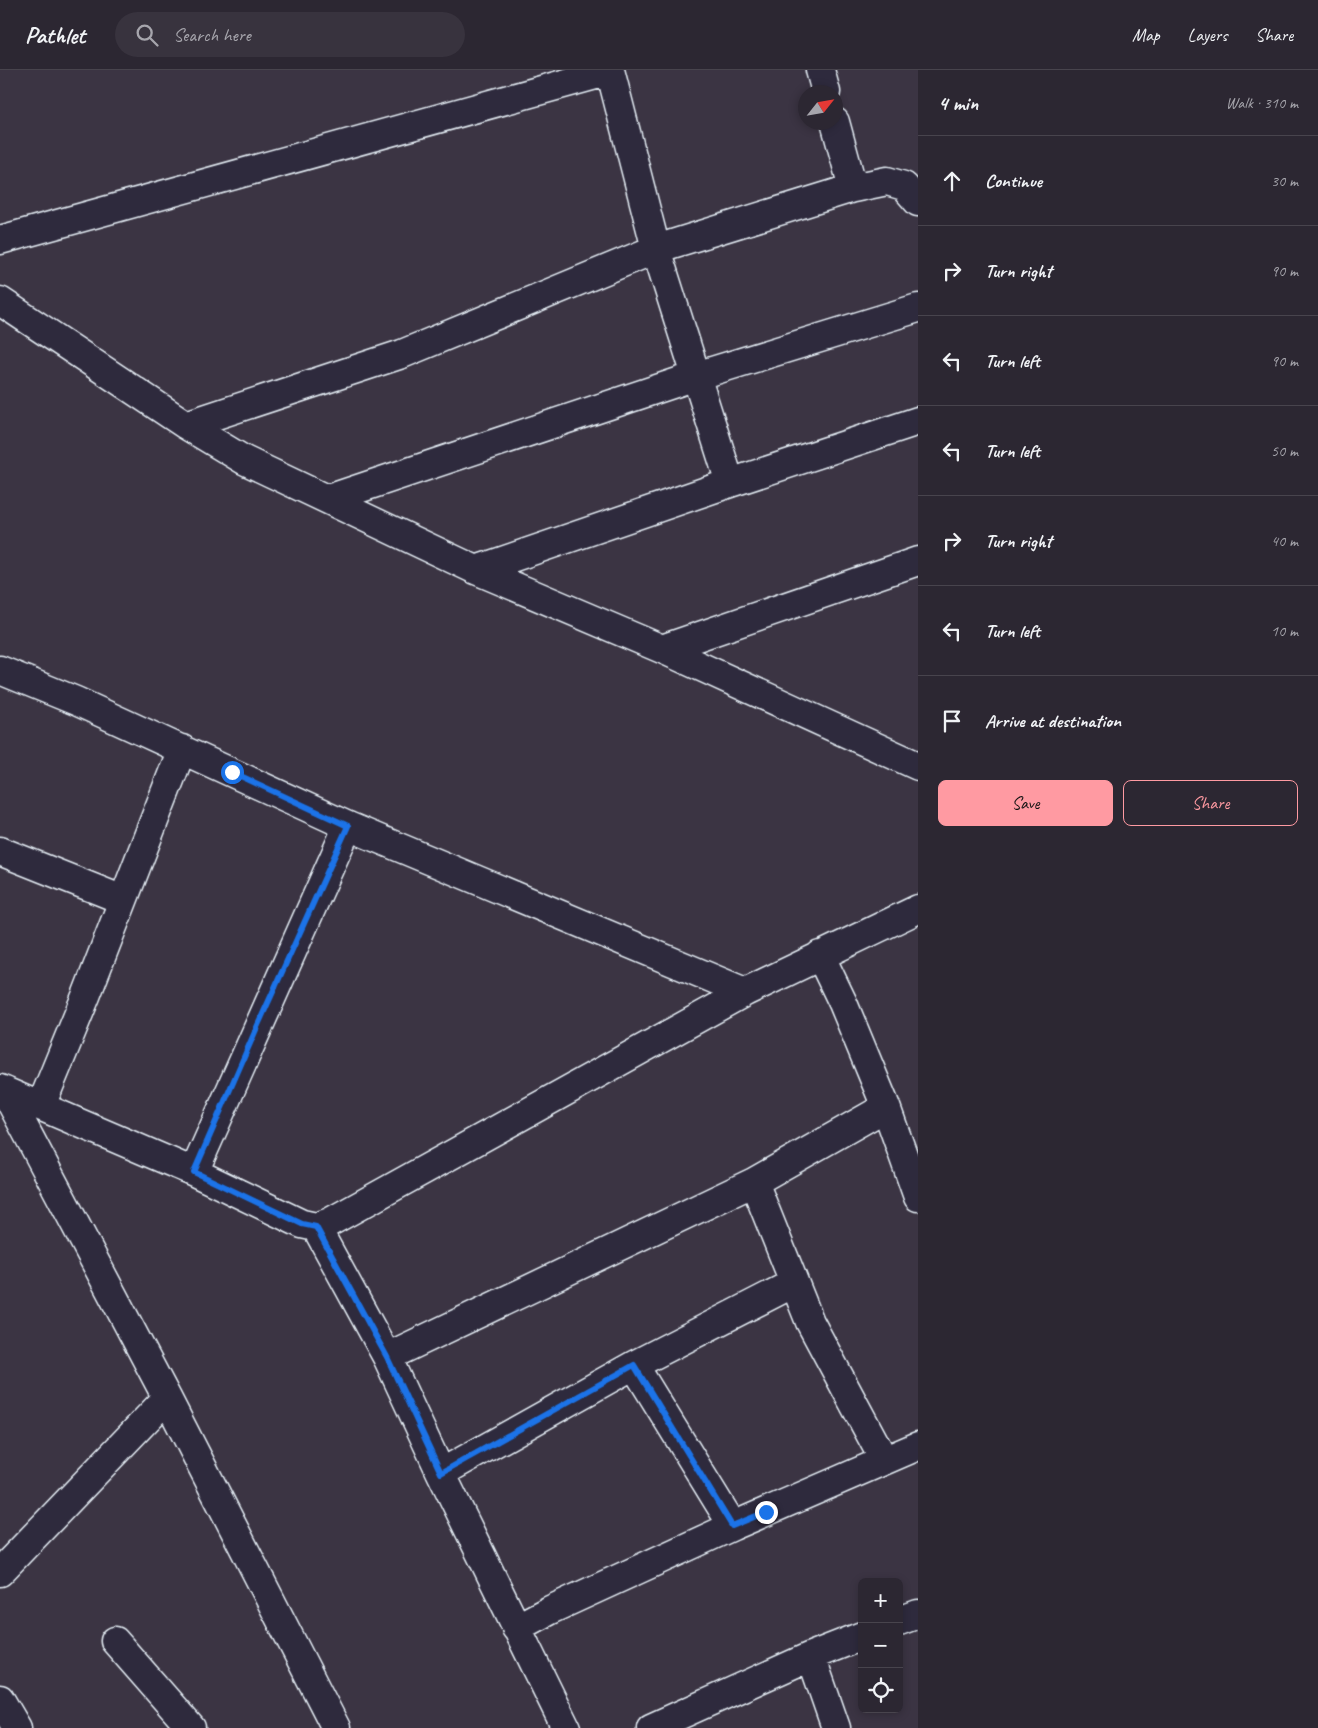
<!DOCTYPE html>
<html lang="en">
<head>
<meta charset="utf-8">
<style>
  :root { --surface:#2c2732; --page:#38333e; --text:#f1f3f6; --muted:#a6a5ac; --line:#48444d; --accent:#ff9aa2 }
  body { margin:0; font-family:Caveat,sans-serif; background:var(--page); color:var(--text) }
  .controls { position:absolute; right:15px; bottom:15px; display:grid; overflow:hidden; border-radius:8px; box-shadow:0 2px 8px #0003 }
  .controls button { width:45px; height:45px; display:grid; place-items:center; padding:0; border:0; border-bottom:1px solid var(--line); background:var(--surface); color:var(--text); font:25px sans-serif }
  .compass { position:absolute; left:798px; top:15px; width:45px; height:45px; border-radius:50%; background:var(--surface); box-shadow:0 2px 8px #0003; rotate:59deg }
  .stop { position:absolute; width:15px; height:15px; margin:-11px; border:4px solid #1a73e8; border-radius:50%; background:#fff }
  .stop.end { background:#1a73e8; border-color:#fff; box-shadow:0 1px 5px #0008 }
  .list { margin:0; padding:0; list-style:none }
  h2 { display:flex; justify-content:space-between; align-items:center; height:65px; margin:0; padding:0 20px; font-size:21px }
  h2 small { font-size:16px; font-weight:400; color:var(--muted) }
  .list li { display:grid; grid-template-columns:32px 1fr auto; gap:15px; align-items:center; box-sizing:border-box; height:90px; padding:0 20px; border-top:1px solid var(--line) }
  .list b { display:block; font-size:19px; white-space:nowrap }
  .list em { font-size:16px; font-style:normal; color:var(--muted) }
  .actions { display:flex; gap:10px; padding:15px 20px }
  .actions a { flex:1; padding:11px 0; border:1px solid var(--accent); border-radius:8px; text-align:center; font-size:18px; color:var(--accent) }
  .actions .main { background:var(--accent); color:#111 }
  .icon { flex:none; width:28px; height:28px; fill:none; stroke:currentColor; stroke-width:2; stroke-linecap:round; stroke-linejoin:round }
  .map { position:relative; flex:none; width:918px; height:1658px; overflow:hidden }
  header { display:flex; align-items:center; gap:30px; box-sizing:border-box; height:70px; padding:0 25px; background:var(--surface); border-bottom:1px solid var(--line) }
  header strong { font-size:24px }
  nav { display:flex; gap:28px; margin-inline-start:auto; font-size:18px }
  .search { width:350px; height:45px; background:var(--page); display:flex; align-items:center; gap:12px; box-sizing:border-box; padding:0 18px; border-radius:28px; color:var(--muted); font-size:19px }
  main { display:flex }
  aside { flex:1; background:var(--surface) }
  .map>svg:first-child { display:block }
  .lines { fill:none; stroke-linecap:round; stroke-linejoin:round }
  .minor-casing { stroke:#e8f1f8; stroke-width:31 }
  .minor { stroke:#2f2a3d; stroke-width:28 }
  .route { stroke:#1a73e8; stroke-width:6 }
</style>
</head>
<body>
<header>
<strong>Pathlet</strong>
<div class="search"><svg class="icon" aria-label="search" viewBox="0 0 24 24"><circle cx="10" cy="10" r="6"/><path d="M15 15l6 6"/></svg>Search here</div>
<nav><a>Map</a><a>Layers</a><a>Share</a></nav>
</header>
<main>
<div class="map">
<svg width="918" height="1658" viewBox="0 0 918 1658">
  <rect width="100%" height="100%" fill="#3b3443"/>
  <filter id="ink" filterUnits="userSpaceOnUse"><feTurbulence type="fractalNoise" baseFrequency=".02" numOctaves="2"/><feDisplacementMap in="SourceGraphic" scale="10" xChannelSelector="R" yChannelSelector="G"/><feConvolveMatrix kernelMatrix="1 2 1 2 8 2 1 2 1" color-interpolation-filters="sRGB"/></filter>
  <g filter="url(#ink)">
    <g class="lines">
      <defs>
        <path id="minor" d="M820,0L826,22
          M853,118L887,111L904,116L918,132
          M0,170L610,1
          M0,231L186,355L244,390L476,500L662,579L918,696
          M186,355L402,284L656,179L853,118L835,52
          M730,413L918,351
          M328,429L696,306L918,238
          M476,500L730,413L656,179L610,0
          M662,579L918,491
          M0,600L76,631L348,756L745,922
          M0,781L123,830
          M820,885L843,933L886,1037
          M0,1019L194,1102L302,1154L316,1157L330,1152L745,922L918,839
          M5,1021L167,1328L336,1658
          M41,1036L86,926L182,679
          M194,1102L348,756
          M754,1112L810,1252L884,1390
          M316,1157L387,1287L754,1112L886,1037L918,1127
          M387,1287L441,1403L566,1658
          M634,1295L794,1213
          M441,1403L634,1295L733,1456L918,1376
          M0,1502L167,1328
          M899,1551L918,1544
          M516,1558L550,1540L733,1456
          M115,1571L191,1658
          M811,1586L836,1658
          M0,1629L17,1658
          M651,1658L811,1586L862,1566"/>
      </defs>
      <!-- minor casing -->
      <use href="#minor" class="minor-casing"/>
      <!-- minor -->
      <use href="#minor" class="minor"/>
    </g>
  </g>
  <g class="lines" filter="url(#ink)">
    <!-- route -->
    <path class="route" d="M232,702L348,756L258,955L194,1102L302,1154L316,1157L387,1287L441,1403L634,1295L732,1456L766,1442"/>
  </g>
</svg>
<div class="controls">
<button>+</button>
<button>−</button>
<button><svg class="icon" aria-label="locate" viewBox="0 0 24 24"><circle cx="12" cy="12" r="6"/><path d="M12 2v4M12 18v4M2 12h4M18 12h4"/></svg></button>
</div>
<svg class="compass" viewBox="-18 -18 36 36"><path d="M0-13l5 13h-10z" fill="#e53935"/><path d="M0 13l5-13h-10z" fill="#a6a5ac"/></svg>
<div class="stop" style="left:232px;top:702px"></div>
<div class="stop end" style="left:766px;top:1442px"></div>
</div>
<aside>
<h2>4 min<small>Walk · 310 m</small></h2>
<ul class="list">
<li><svg class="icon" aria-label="ahead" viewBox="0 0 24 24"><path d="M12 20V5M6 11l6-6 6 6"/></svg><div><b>Continue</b></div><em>30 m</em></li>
<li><svg class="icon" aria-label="right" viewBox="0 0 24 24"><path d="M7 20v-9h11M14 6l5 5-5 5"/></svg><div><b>Turn right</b></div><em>90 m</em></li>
<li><svg class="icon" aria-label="left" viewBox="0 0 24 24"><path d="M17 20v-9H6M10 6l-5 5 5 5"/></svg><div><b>Turn left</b></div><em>90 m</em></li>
<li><svg class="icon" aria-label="left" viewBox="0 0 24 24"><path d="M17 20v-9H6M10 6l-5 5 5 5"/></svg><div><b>Turn left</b></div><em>50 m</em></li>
<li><svg class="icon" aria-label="right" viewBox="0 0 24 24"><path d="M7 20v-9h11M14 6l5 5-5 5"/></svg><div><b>Turn right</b></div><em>40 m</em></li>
<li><svg class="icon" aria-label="left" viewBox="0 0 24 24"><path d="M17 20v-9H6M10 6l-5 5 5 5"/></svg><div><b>Turn left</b></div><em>10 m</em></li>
<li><svg class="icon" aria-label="arrive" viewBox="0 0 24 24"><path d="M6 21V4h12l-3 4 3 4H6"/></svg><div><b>Arrive at destination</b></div></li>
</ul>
<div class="actions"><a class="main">Save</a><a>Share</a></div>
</aside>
</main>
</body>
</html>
